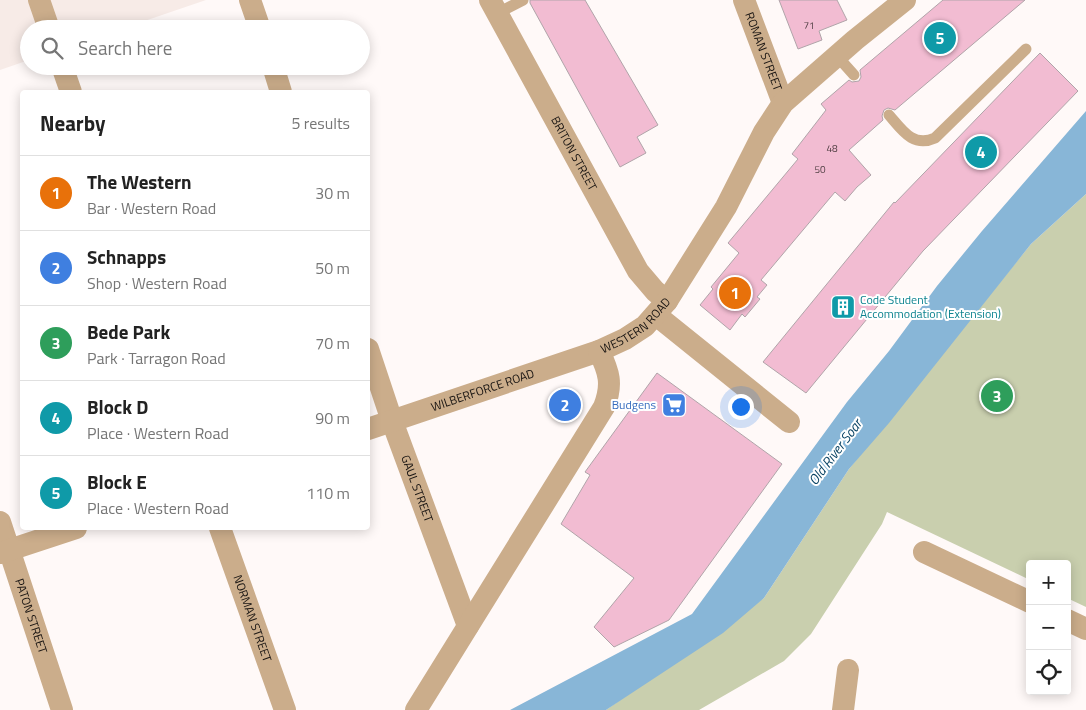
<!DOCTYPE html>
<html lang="en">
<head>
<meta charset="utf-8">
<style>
  :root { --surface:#fff; --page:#f6f6f6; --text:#222; --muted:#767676; --line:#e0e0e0; --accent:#b72c66 }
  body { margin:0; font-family:"Titillium Web",sans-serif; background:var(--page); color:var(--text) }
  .controls { position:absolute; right:15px; bottom:15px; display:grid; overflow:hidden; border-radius:5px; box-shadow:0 2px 12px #0003 }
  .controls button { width:45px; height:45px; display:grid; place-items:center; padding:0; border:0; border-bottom:1px solid var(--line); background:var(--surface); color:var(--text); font:25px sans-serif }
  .you { position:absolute; left:740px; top:406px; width:18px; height:18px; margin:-12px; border:4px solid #fff; border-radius:50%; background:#1a73e8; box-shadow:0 0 0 8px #1a73e833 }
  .badge { display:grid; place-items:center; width:32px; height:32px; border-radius:50%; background:var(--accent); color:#fff; font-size:16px; font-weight:700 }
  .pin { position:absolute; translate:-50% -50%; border:2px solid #fff; box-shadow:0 1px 5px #0006 }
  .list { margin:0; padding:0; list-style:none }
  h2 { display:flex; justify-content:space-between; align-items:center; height:65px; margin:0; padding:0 20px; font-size:21px }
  h2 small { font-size:16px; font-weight:400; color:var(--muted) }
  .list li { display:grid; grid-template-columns:32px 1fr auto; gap:15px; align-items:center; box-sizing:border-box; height:75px; padding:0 20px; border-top:1px solid var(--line) }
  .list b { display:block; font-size:19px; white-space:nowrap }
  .list p { margin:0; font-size:16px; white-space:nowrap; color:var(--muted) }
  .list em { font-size:16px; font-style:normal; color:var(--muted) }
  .icon { flex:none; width:28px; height:28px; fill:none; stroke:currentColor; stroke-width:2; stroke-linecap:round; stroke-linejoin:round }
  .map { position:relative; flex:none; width:1086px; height:710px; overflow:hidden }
  .search { position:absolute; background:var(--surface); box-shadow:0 2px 12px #0003; left:20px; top:20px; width:350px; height:55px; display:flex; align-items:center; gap:12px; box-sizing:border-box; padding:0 18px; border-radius:28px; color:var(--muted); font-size:19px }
  .panel { position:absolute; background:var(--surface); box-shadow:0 2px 12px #0003; left:20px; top:90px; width:350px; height:440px; border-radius:5px }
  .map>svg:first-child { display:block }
  .built { fill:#f7ebe7 }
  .green { fill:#c9cfae }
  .water { fill:#88b6d7 }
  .building { fill:#f2bcd2; stroke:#b0a4a9 }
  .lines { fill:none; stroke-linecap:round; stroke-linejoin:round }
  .lane { stroke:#cbad8b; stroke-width:11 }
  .street { stroke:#cbad8b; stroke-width:22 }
  .labels { text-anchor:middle; stroke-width:4; stroke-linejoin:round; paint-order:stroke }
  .number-label { font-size:10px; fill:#4e3d41 }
  .street-label { font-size:12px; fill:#171311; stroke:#fff }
  .culture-label { font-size:12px; fill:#0d838f; stroke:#fff; text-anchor:start }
  .shop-label { font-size:12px; fill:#366cbe; stroke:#fff; text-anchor:end }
  .water-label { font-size:14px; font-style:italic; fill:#094364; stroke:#fff }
</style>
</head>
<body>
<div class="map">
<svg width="1086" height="710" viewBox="0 0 1086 710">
  <rect width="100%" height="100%" fill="#fff9f8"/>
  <!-- built -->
  <path class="built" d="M0,0H206L121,29H29V60L0,70Z"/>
  <!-- green -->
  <path class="green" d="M1086,194V607L1067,598V564H1030V580L887,512L882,524L811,634L784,661L699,710H606L764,598L849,469L1031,244Z"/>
  <!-- water -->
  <path class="water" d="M1086,111V194L1031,244L889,423L849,469L764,598L723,633L606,710H510L692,614L847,402L889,351L937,286L982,231Z"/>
  <!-- building -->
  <path class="building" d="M530,0H585L658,125L637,137L646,153L620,167L530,3Z
    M779,0H837L847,20L819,31L822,40L798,49Z
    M943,0H1025L895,110L888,108L884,110L882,116L883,120L849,150L871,175L857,187L845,201L835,192L761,280L767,285L757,297L760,299L745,317L742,314L730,330L700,305L713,289L711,287L739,253L728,243L798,159L792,154L826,110L821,104L849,80L852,82L859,81L861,77L860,70Z
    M1040,53L1078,91L923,251L806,393L763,362L894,202L895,203Z
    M657,373L782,464L669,620L614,647L594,627L634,578L561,524L590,475L585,472Z"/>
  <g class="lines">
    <!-- lane -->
    <path class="lane" d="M498,13L523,0
      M837,56L854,75
      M889,115C902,130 913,148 935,138L1026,49"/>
    <!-- street -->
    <g class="street">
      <path d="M39,0L49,29"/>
      <path d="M250,0L260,29"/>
      <path id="s1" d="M490,0L638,271L655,291L667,301"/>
      <path id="s2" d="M744,0L783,103"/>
      <path d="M62,66L71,92"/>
      <path d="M273,66L281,92"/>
      <path d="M656,315L789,422"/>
      <path id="s3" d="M368,349L392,421L468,626"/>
      <path id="s4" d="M368,429L599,351L625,339L645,326L667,301L726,207L764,132L783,103L855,40L905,0"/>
      <path id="s5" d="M0,522L62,710"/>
      <path id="s6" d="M220,528L285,710"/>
      <path d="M924,552L1030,602"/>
      <path d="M0,553L76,528"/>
      <path d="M1067,620L1086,629"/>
      <path d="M416,710L604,407C613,384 609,372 599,351"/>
      <path d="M843,710L848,670"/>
    </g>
  </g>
  <!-- icons -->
  <defs>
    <symbol id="building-square" viewBox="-11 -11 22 22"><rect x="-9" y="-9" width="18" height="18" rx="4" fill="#0f9aa8" stroke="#fff"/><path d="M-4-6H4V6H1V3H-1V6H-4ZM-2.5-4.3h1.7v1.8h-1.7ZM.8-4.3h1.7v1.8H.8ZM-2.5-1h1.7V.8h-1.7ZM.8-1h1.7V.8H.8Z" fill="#fff"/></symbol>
    <symbol id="supermarket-square" viewBox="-11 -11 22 22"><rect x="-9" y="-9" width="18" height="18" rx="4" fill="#3f7fe0" stroke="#fff"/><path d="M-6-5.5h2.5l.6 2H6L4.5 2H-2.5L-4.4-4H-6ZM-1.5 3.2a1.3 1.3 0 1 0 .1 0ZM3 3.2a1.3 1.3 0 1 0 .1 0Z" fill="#fff"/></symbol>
  </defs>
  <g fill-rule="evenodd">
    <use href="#building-square" x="829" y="293" width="28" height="28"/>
    <use href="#supermarket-square" x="660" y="391" width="28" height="28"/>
  </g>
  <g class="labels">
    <!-- number labels -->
    <g class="number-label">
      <text x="809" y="29">71</text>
      <text x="832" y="152">48</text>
      <text x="820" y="173">50</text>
    </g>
    <!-- street labels -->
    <g class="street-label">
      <text dy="4" stroke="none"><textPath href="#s2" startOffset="55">ROMAN STREET</textPath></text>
      <text dy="4" stroke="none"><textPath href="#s1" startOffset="175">BRITON STREET</textPath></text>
      <text dy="4" stroke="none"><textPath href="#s4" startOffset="289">WESTERN ROAD</textPath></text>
      <text dy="4" stroke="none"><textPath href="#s4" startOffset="121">WILBERFORCE ROAD</textPath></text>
      <text dy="4" stroke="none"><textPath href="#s3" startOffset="148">GAUL STREET</textPath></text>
      <text dy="4" stroke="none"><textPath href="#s5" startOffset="99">PATON STREET</textPath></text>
      <text dy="4" stroke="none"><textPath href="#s6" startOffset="96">NORMAN STREET</textPath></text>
    </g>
    <!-- culture labels -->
    <g class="culture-label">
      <text x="860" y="304">Code Student<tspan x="860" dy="14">Accommodation (Extension)</tspan></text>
    </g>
    <!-- shop labels -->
    <g class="shop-label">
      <text x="656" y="409">Budgens</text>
    </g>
    <!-- water labels -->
    <g class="water-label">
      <text transform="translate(835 452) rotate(-53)" y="5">Old River Soar</text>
    </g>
  </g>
</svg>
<div class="controls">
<button>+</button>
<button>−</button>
<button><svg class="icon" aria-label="locate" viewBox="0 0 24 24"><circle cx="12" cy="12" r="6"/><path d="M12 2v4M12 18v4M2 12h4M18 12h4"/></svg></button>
</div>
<div class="you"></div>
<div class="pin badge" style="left:735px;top:293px;background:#e8710a">1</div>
<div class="pin badge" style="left:565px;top:405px;background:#3f7fe0">2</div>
<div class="pin badge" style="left:997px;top:396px;background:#2e9e5b">3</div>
<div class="pin badge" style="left:981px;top:152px;background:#0f9aa8">4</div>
<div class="pin badge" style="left:940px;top:38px;background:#0f9aa8">5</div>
<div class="search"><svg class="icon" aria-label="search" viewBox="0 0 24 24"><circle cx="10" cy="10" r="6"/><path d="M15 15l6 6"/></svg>Search here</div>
<section class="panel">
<h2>Nearby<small>5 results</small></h2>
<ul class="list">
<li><span class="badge" style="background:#e8710a">1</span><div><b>The Western</b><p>Bar · Western Road</p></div><em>30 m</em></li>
<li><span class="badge" style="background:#3f7fe0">2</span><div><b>Schnapps</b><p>Shop · Western Road</p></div><em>50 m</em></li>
<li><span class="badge" style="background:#2e9e5b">3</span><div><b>Bede Park</b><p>Park · Tarragon Road</p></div><em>70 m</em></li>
<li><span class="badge" style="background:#0f9aa8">4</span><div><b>Block D</b><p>Place · Western Road</p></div><em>90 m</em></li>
<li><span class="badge" style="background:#0f9aa8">5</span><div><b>Block E</b><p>Place · Western Road</p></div><em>110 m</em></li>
</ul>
</section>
</div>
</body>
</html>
